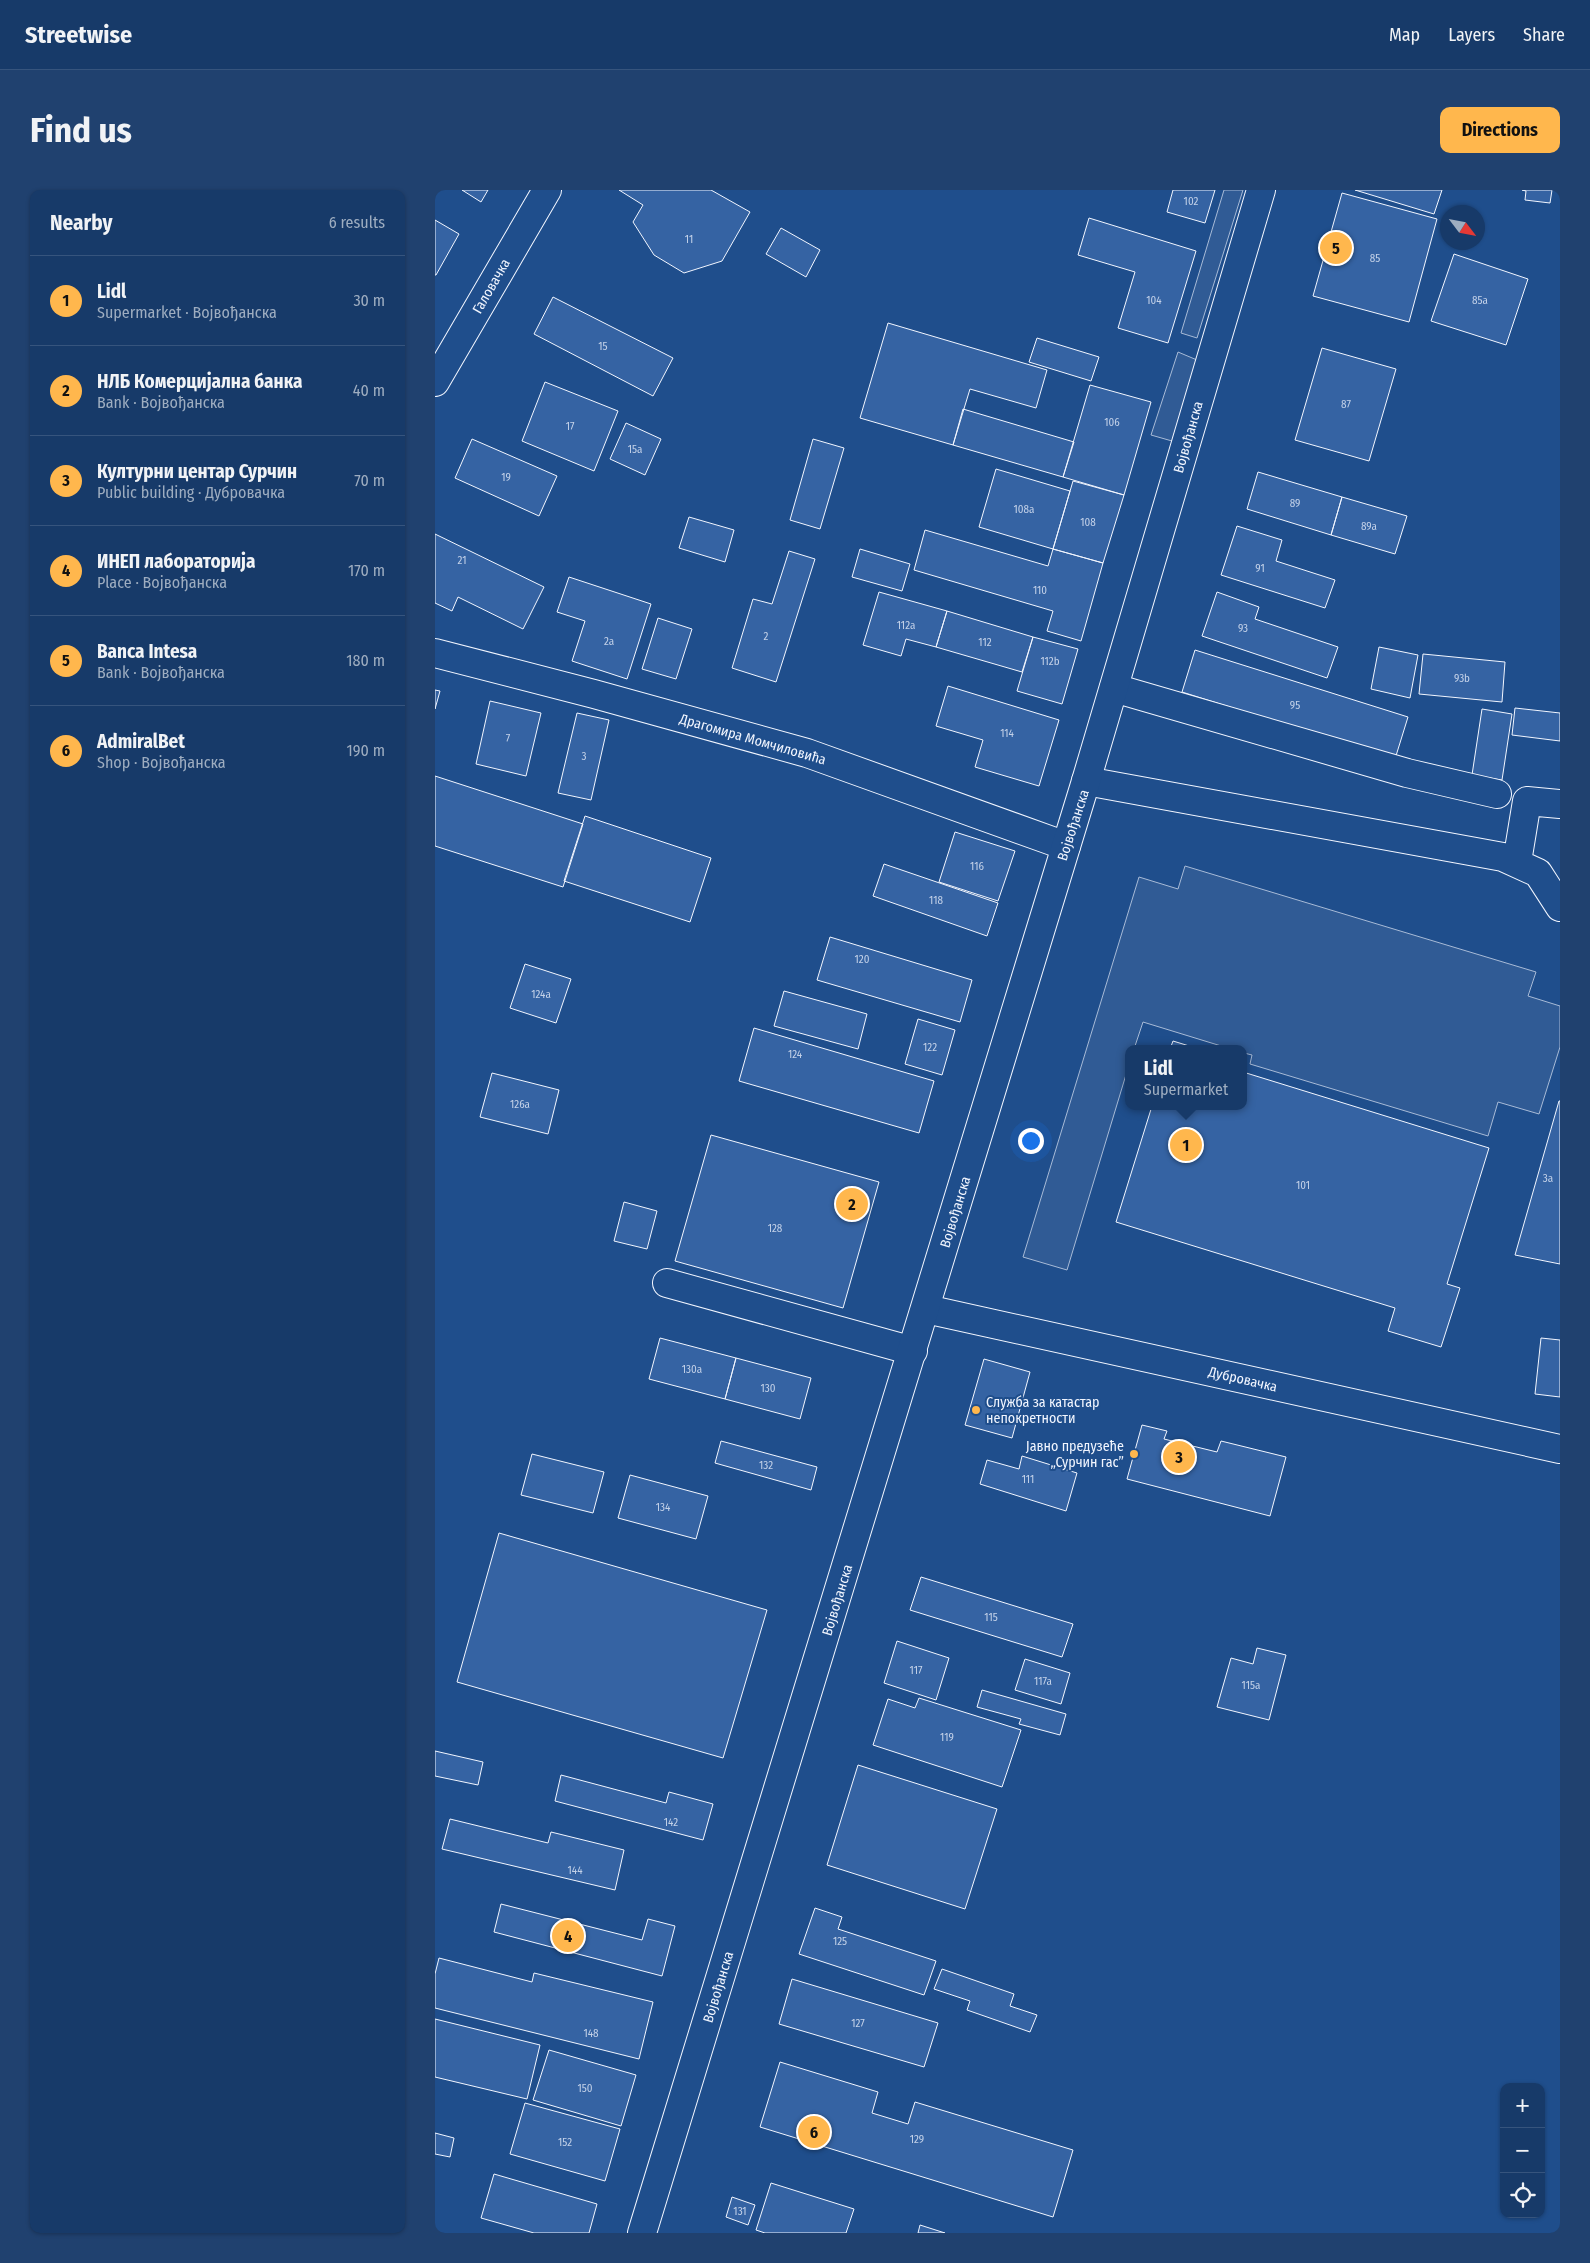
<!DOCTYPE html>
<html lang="en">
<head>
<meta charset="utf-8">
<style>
  :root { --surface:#173a69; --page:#20416f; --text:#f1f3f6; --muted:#9eadc0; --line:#36547d; --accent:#ffb74d }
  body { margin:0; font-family:"Fira Sans Condensed",sans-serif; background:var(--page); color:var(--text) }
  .controls { position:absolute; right:15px; bottom:15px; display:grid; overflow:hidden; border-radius:10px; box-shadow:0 1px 4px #0004 }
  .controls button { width:45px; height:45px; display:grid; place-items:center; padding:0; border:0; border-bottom:1px solid var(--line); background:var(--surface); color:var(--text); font:25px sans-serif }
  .compass { position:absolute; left:1005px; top:15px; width:45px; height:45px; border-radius:50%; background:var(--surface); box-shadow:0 1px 4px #0004; rotate:122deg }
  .you { position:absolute; left:595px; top:950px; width:18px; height:18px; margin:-12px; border:4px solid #fff; border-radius:50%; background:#1a73e8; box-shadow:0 0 0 8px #1a73e833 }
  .badge { display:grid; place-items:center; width:32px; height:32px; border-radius:50%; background:var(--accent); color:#111; font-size:16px; font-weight:700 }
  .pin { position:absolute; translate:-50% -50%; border:2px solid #fff; box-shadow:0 1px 5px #0006 }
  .popup { position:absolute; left:690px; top:855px; width:122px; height:65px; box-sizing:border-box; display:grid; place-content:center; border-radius:10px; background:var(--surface); filter:drop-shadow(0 1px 4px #0005); font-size:16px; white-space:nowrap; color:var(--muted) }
  .popup b { font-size:19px; color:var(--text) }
  .popup::after { content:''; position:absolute; left:50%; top:100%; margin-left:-10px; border:10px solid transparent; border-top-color:var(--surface) }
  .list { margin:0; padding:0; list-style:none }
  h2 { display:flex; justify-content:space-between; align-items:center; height:65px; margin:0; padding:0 20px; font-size:21px }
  h2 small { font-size:16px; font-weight:400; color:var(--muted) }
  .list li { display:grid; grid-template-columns:32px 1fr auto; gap:15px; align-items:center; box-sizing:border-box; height:90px; padding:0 20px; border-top:1px solid var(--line) }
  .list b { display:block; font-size:19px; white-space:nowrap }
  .list p { margin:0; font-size:16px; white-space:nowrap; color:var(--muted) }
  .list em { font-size:16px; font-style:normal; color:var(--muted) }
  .icon { flex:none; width:28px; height:28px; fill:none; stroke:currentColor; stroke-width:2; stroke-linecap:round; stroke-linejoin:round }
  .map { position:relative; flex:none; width:1125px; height:2043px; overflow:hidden; border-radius:10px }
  header { display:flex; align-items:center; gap:30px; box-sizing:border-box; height:70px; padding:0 25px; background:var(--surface); border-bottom:1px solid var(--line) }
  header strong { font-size:24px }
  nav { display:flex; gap:28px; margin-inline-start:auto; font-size:18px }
  .intro { display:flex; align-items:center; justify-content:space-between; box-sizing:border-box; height:120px; padding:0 30px }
  h1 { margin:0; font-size:35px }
  .button { padding:12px 22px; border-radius:10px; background:var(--accent); color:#111; font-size:18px; font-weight:700 }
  main { display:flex; gap:30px; padding:0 30px }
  aside { flex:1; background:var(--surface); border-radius:10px; box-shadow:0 1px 4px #0004 }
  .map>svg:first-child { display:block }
  .built { fill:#305b95; stroke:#a8bbd7 }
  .building { fill:#3563a3; stroke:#f2f6ff }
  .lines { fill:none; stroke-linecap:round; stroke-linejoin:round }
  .minor-casing { stroke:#f2f6ff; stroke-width:30 }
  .major-casing { stroke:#f2f6ff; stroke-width:30 }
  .minor { stroke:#1f4e8c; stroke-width:28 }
  .major { stroke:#1f4e8c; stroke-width:28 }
  .poi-dot { fill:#ffb74d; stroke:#1f4e8c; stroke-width:2 }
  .labels { text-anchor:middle; stroke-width:4; stroke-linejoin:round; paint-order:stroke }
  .number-label { font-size:11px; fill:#c3d1e8 }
  .street-label { font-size:14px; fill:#f2f6ff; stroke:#1f4e8c }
  .poi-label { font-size:14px; fill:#f2f6ff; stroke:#1f4e8c; text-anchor:start }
</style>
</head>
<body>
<header>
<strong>Streetwise</strong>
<nav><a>Map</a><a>Layers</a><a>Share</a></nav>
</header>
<div class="intro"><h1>Find us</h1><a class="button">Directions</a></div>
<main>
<aside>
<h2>Nearby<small>6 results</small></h2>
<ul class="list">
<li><span class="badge">1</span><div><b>Lidl</b><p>Supermarket · Војвођанска</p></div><em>30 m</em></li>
<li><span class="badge">2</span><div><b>НЛБ Комерцијална банка</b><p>Bank · Војвођанска</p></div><em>40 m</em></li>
<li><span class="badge">3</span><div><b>Културни центар Сурчин</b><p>Public building · Дубровачка</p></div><em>70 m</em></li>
<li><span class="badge">4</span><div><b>ИНЕП лабораторија</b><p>Place · Војвођанска</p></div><em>170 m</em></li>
<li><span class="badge">5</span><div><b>Banca Intesa</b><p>Bank · Војвођанска</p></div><em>180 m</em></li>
<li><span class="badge">6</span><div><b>AdmiralBet</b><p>Shop · Војвођанска</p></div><em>190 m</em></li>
</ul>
</aside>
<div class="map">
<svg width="1125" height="2043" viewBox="0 0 1125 2043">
  <rect width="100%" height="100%" fill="#1f4e8c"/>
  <!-- built -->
  <path class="built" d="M789,0H808L762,148L746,143Z
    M743,162L762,170L737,251L716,245Z
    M750,676L1101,782L1093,806L1125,816V857L1104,924L1063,912L1053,946L815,874L817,865L809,863L808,859H796L708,832L699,859H694L693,878L632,1080L588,1067L704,687L743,699Z"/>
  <!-- building -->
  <path class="building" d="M27,0H53L46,12Z
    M184,0H276L315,22L287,71L249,83L219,65L198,32L208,15Z
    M738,0H780L770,33L732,22Z
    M920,0H1007L999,24Z
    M1087,0H1117L1115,13L1090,10L1091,1Z
    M907,3L1002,29L974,132L878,106Z
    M654,28L761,61L733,153L683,138L700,82L643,65Z
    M0,30L24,44L1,85H0Z
    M346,38L385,60L371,87L331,64Z
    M1019,64L1093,89L1071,155L996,131Z
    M118,107L238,168L218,206L99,144Z
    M453,133L612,180L601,218L535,199L518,255L425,228Z
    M602,148L664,167L656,191L594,172Z
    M887,158L961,179L934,271L860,250Z
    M110,192L183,221L159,281L87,251Z
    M655,195L716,212L689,305L628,287Z
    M528,219L639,252L628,287L518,255Z
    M191,233L226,249L210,285L175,269Z
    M37,249L122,286L104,326L20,288Z
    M378,249L409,258L385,339L355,330Z
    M561,279L635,301L618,359L544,337Z
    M823,282L907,307L896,345L812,319Z
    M638,291L689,305L668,373L618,359Z
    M907,307L972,326L960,364L896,345Z
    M254,327L299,340L290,372L244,358Z
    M802,336L847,350L841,371L900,390L890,418L786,385Z
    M490,340L613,376L618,359L668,373L646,451L612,441L618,421L479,380Z
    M0,344L109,397L88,439L23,407L17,421L0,413Z
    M425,359L475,374L467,401L417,387Z
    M354,361L380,369L341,492L297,478L318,409L337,414Z
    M134,387L216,414L192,489L137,471L150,431L122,422Z
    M444,402L512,421L501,457L471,449L466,466L428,455Z
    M782,402L824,417L820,429L903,457L892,488L767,446Z
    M512,421L598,447L587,482L501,457Z
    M223,428L257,439L241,489L207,479Z
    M598,447L643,459L627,514L582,501Z
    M944,457L983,465L975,508L936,499Z
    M760,460L973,527L960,569L747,502Z
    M988,464L1070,472L1067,512L984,504Z
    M513,496L624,530L604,596L540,577L548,550L501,536Z
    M0,500L5,501L0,519Z
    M55,511L106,523L91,586L41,574Z
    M1080,518L1125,523V551L1077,545Z
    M1047,519L1077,524L1067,590L1037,585Z
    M142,523L174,530L156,610L123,603Z
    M0,586L148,634L128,697L0,656Z
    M150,626L276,668L255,732L129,691Z
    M520,642L580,661L563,711L504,692Z
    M449,674L563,713L552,746L438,706Z
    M395,747L537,790L525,832L382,790Z
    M90,774L136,789L121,833L75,818Z
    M349,801L432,824L423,859L339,836Z
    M483,829L520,840L507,885L470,874Z
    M319,838L499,891L484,943L304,891Z
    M738,851L764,859H735Z
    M808,882L1054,958L1012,1094L1025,1098L1006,1157L953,1141L960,1118L681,1032L717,916H808Z
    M57,883L124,900L113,944L45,927Z
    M1124,911H1125V1074L1080,1065Z
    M276,945L444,992L408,1118L240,1071Z
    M189,1012L222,1021L212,1059L179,1051Z
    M225,1148L301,1168L290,1209L214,1189Z
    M1106,1148L1125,1150V1207L1100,1204Z
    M301,1168L376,1188L365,1229L290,1209Z
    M549,1169L595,1182L577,1248L530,1235Z
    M707,1235L732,1241L729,1249L782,1262L786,1251L851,1267L835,1326L692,1289Z
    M286,1251L382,1277L376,1300L280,1273Z
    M97,1264L169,1282L158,1323L86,1305Z
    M587,1266L642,1283L631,1321L545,1294L552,1270L584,1279Z
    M195,1285L273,1306L261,1349L183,1328Z
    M64,1343L332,1420L288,1568L22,1492Z
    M486,1387L638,1434L627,1467L475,1420Z
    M462,1451L514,1468L501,1510L449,1493Z
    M822,1458L851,1465L834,1530L782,1517L796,1468L818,1474Z
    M590,1469L635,1483L626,1514L580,1500Z
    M547,1500L631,1524L625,1545L584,1534L586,1529L542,1517Z
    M484,1508L586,1540L567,1597L438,1555L453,1509L480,1518Z
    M0,1561L48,1572L43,1595L0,1586Z
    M423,1575L562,1619L530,1719L392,1675Z
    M126,1585L231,1613L234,1602L278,1614L268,1650L120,1611Z
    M15,1629L113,1653L116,1642L189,1660L180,1700L7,1659Z
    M66,1714L207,1750L213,1729L240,1736L227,1786L59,1742Z
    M380,1718L407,1727L403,1739L501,1771L489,1805L364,1764Z
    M4,1768L97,1792L99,1783L218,1812L204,1869L0,1818V1784Z
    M507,1779L579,1804L575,1816L602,1825L595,1842L532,1820L535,1811L499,1799Z
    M357,1789L503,1833L489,1877L344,1834Z
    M0,1829L105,1855L92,1909L0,1887Z
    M114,1860L201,1885L186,1936L98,1910Z
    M345,1872L443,1902L437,1923L473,1934L480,1912L638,1960L618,2027L325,1937Z
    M90,1913L185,1939L170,1991L75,1964Z
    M0,1943L19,1948L15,1967L0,1964Z
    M59,1984L162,2014L154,2043H99L46,2028Z
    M336,1993L419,2019L411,2043H330L321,2040Z
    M297,2007L320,2015L313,2035L291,2027Z
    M485,2035L510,2043H483Z"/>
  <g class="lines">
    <defs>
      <path id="minor" d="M0,192L112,0
        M0,463L159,504L372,563L631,656
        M679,498L972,583L1062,604
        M651,591L1068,667L1103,683L1125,717
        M1082,672L1092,611L1125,614
        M232,1093L478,1161
        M491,1119L1125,1259"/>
      <path id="major" d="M207,2043L651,591L826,0"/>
    </defs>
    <!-- minor casing -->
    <use href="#minor" class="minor-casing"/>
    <!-- major casing -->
    <use href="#major" class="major-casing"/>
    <!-- minor -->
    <use href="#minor" class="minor"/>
    <!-- major -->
    <use href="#major" class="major"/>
  </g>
  <!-- markers -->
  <g class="poi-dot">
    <circle cx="541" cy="1220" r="5"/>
    <circle cx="699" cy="1264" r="5"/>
  </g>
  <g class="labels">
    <!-- number labels -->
    <g class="number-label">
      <text x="756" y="15">102</text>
      <text x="254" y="53">11</text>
      <text x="940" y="72">85</text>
      <text x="719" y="114">104</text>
      <text x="1045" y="114">85a</text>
      <text x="168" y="160">15</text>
      <text x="911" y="218">87</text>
      <text x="677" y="236">106</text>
      <text x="135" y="240">17</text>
      <text x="200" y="263">15a</text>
      <text x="71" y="291">19</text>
      <text x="860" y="317">89</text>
      <text x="589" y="323">108a</text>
      <text x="653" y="336">108</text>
      <text x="934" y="340">89a</text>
      <text x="27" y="374">21</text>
      <text x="825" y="382">91</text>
      <text x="605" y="404">110</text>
      <text x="471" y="439">112a</text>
      <text x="808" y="442">93</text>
      <text x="331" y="450">2</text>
      <text x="174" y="455">2a</text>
      <text x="550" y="456">112</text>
      <text x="615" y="475">112b</text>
      <text x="1027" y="492">93b</text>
      <text x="860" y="519">95</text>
      <text x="572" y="547">114</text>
      <text x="73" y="552">7</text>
      <text x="149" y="570">3</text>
      <text x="542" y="680">116</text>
      <text x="501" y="714">118</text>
      <text x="427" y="773">120</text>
      <text x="106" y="808">124a</text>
      <text x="495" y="861">122</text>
      <text x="360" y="868">124</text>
      <text x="85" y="918">126a</text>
      <text x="1113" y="992">3a</text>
      <text x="868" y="999">101</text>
      <text x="340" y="1042">128</text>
      <text x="257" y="1183">130a</text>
      <text x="333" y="1202">130</text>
      <text x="331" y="1279">132</text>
      <text x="593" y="1293">111</text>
      <text x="228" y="1321">134</text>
      <text x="556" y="1431">115</text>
      <text x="481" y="1484">117</text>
      <text x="608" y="1495">117a</text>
      <text x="816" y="1499">115a</text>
      <text x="512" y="1551">119</text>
      <text x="236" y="1636">142</text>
      <text x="140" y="1684">144</text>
      <text x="405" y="1755">125</text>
      <text x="423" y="1837">127</text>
      <text x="156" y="1847">148</text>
      <text x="150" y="1902">150</text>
      <text x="482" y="1953">129</text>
      <text x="130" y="1956">152</text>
      <text x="305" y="2025">131</text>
    </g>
    <!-- street labels -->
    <g class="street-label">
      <text transform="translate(56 96) rotate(-60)" y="5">Галовачка</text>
      <text transform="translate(753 247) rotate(-74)" y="5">Војвођанска</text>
      <text transform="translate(318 549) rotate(16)" y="5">Драгомира Момчиловића</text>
      <text transform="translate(638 635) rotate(-72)" y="5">Војвођанска</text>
      <text transform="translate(520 1022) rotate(-73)" y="5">Војвођанска</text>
      <text transform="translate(808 1189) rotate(13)" y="5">Дубровачка</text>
      <text transform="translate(402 1410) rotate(-73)" y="5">Војвођанска</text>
      <text transform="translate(283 1797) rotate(-73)" y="5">Војвођанска</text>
    </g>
    <!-- poi labels -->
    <g class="poi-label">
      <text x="551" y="1217">Служба за катастар<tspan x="551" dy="16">непокретности</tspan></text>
      <text x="689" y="1261" text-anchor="end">Јавно предузеће<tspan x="689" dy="16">„Сурчин гас”</tspan></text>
    </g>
  </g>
</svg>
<div class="controls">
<button>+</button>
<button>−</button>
<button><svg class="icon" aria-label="locate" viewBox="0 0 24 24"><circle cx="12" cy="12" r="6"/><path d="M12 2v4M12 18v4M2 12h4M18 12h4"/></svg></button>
</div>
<svg class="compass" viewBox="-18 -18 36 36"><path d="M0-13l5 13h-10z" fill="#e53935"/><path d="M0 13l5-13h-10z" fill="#9eadc0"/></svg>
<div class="you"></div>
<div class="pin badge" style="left:751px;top:955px">1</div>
<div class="popup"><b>Lidl</b>Supermarket</div>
<div class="pin badge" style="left:417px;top:1014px">2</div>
<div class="pin badge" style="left:744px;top:1267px">3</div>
<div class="pin badge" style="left:133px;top:1746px">4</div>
<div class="pin badge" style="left:901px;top:58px">5</div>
<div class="pin badge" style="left:379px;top:1942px">6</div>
</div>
</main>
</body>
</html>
